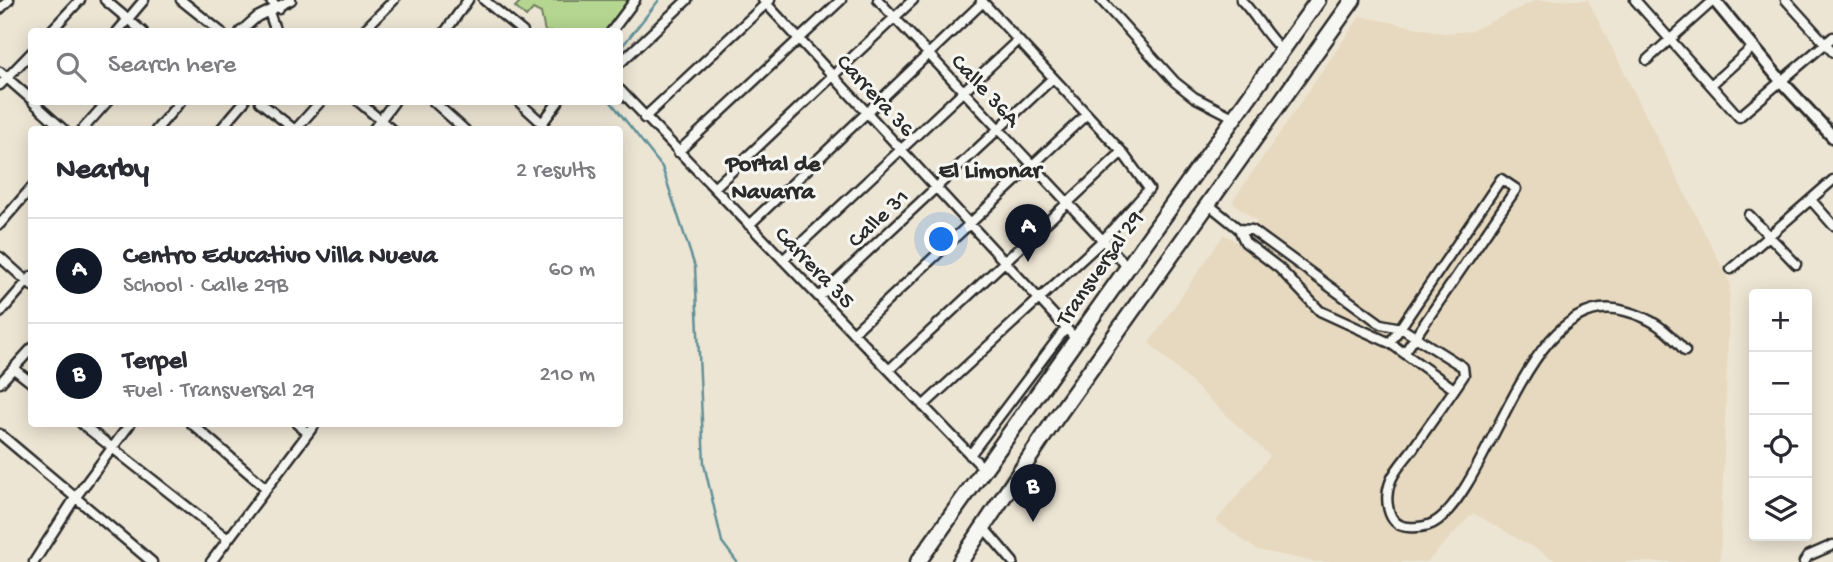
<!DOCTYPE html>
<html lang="en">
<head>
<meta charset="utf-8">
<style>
  :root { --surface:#fff; --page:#f2f2f3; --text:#2b2b33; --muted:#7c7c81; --line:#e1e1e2; --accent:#111827 }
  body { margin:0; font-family:"Gochi Hand",sans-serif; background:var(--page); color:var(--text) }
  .controls { position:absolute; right:21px; bottom:21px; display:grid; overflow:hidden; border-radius:7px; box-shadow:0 4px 18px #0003 }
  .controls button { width:63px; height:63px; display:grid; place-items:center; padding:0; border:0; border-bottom:2px solid var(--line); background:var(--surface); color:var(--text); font:35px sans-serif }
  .you { position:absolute; left:942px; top:240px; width:24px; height:24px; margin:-18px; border:5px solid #fff; border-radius:50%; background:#1a73e8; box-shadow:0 0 0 10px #1a73e833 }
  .badge { display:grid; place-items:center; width:46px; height:46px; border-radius:50%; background:var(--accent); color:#fff; font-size:23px; font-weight:700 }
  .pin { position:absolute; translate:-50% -58px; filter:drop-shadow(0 2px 4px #0008) }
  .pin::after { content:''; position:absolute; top:37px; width:24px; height:21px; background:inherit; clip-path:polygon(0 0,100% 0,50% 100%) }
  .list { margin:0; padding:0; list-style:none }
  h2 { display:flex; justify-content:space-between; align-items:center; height:91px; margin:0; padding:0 28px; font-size:30px }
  h2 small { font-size:23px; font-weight:400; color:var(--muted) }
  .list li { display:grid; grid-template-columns:46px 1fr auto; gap:21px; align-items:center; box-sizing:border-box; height:105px; padding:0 28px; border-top:2px solid var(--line) }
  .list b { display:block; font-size:26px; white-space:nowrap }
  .list p { margin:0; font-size:23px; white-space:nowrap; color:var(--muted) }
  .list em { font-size:23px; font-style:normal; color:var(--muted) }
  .icon { flex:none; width:38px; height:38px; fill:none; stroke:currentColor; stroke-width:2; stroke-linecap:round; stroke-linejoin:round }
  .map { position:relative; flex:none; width:1833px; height:562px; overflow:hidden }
  .search { position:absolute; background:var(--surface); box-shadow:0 4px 18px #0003; left:28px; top:28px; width:595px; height:77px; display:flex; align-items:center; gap:18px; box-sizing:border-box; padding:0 24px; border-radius:7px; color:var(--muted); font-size:26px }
  .panel { position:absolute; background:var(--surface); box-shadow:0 4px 18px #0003; left:28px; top:126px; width:595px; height:301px; border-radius:7px }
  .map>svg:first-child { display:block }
  .built { fill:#e7d9bf }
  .green { fill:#b4d690; stroke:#70805e; stroke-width:2 }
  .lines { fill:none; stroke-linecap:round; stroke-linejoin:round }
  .stream { stroke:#619198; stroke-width:2.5 }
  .minor-casing { stroke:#2b2b2b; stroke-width:13 }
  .tertiary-casing { stroke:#2b2b2b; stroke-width:16 }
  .trunk-casing { stroke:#2b2b2b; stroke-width:19 }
  .minor { stroke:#f6f6f2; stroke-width:8 }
  .tertiary { stroke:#f6f6f2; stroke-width:10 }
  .trunk { stroke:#f6f6f2; stroke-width:14 }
  .labels { text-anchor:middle; stroke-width:6; stroke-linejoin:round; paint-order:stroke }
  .street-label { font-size:23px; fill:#2b2b2b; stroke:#f6f6f2 }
  .neighbourhood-label { font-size:24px; font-weight:bold; fill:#2b2b2b; stroke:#f6f6f2 }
</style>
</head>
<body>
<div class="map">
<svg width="1833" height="562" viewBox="0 0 1833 562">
  <rect width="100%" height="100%" fill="#ede5d4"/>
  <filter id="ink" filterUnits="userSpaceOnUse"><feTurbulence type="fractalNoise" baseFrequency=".0143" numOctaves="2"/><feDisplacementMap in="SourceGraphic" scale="14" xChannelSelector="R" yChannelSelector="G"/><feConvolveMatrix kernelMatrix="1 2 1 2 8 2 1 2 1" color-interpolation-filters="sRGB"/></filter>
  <g filter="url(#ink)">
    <!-- built -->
    <path class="built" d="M1536,0H1588L1730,283L1720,562H1558L1473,513L1427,562H1316L1257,550L1216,521L1270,456L1149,343L1224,234L1243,246L1257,221L1232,202L1360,16L1444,33L1471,31Z"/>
    <!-- green -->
    <path class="green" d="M522,0H629L605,31L545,32L541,13L533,9L526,17L515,7Z"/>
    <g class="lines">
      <!-- stream -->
      <path class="stream" d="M620,49L659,0
        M611,102L662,167L695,267L704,464L722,542L737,562"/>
      <defs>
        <path id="minor" d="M105,0L143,32
          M181,0L221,32
          M270,0L279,8
          M484,0L523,32
          M763,0L1075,338
          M878,0L1126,265
          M1101,0L1175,82L1194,97L1233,117
          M1241,0C1257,16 1265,35 1282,50
          M1635,0L1739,117L1833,37
          M1786,0L1833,52
          M0,9L9,0
          M269,12L276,32
          M50,32L80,0
          M117,32L144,0
          M240,32L257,17L291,0
          M362,32L394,0
          M445,32L468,0
          M611,32L635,0
          M1647,60L1714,0
          M620,63L687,0
          M0,72L32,100
          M1712,84L1753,47
          M0,85L32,52
          M620,90L984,469
          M33,102L64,130
          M260,102L295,130
          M359,102L392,130
          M434,102L465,130
          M519,102L542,123
          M644,118L770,0
          M82,130L107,102
          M156,130L180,102
          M220,130L244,102
          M295,130L320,102
          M373,130L394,102
          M537,130L558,102
          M678,152L841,0
          M714,188L913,0
          M1811,200L1833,225
          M1208,204L1239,229L1245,242L1279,268L1320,311L1390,343L1454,389
          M1749,215L1796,264
          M0,224L32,187
          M749,225L983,2
          M1239,229L1252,230L1381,324L1401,328L1463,367L1464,375C1447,401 1429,425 1412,450C1405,459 1395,470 1391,480C1384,497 1386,526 1408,527C1419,528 1429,527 1438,520C1494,477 1531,284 1625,311C1652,318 1667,330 1685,351
          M0,257L32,286
          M783,260L1018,40
          M1731,269L1833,180
          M819,297L1053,78
          M0,313L32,276
          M853,333L1087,114
          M1390,343L1501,179L1516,189L1405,352
          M14,369L32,383
          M889,370L1122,152
          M0,383L32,348
          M923,406L1103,240L1149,189L1122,152L981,0
          M82,424L228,539
          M192,424L266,488
          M297,424L308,433
          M0,434L152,562
          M970,455L1066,328
          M984,528L1013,562
          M34,562L75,498L130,424
          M211,562L315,424
          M1804,562L1808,556L1833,545"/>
        <path id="tertiary" d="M1714,0L1782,82L1833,137"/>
        <path id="trunk" d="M918,562L1318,0
          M960,562L1054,421L1353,0"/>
      </defs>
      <!-- minor casing -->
      <use href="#minor" class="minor-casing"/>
      <!-- tertiary casing -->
      <use href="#tertiary" class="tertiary-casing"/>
      <!-- trunk casing -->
      <use href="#trunk" class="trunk-casing"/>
      <!-- minor -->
      <use href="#minor" class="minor"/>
      <!-- tertiary -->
      <use href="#tertiary" class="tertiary"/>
      <!-- trunk -->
      <use href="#trunk" class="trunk"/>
    </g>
  </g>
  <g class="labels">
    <!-- street labels -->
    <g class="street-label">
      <text transform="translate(987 89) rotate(47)" y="8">Calle 36A</text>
      <text transform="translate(877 94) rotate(47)" y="8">Carrera 36</text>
      <text transform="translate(877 217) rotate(-43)" y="8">Calle 31</text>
      <text transform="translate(816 266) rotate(46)" y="8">Carrera 35</text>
      <text transform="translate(1098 267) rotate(-55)" y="8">Transversal 29</text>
    </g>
    <!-- neighbourhood labels -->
    <g class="neighbourhood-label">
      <text x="773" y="170">Portal de<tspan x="773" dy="28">Navarra</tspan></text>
      <text x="990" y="177">El Limonar</text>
    </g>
  </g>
</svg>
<div class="controls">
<button>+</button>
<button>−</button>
<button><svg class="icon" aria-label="locate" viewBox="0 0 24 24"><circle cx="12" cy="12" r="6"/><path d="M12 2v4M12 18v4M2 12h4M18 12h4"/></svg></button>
<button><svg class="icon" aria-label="layers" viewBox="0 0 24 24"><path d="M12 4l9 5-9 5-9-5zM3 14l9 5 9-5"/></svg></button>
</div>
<div class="you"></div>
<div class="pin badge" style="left:1028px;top:262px">A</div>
<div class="pin badge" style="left:1033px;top:522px">B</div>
<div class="search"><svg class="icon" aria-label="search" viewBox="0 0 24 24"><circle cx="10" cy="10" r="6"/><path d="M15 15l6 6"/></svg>Search here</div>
<section class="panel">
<h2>Nearby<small>2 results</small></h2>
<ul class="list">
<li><span class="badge">A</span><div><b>Centro Educativo Villa Nueva</b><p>School · Calle 29B</p></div><em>60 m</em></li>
<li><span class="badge">B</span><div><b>Terpel</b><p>Fuel · Transversal 29</p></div><em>210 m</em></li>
</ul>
</section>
</div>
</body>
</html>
